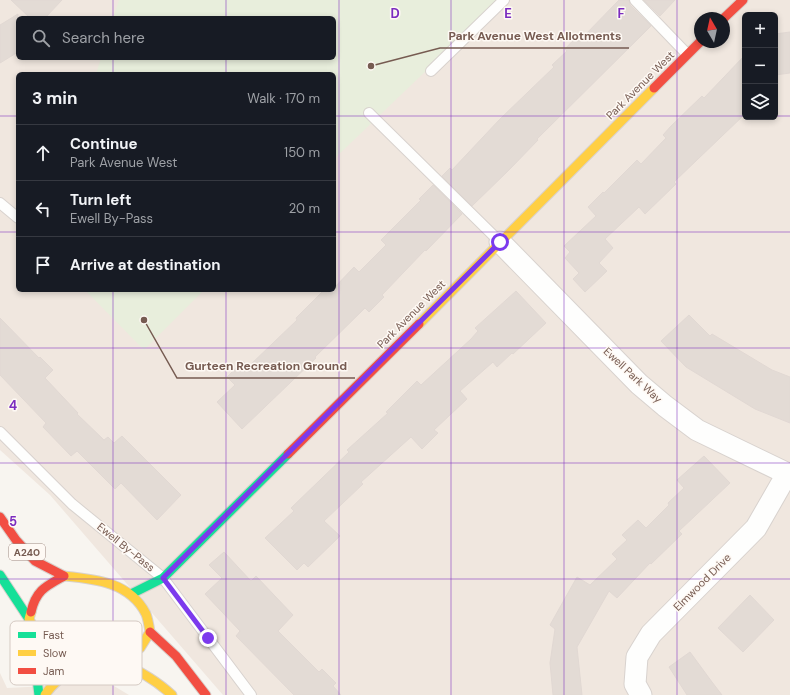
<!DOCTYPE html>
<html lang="en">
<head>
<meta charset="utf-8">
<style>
  :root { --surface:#171b24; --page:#242831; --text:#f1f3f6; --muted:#9ea1a6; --line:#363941 }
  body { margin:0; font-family:"DM Sans",sans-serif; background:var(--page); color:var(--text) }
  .controls { position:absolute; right:12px; top:12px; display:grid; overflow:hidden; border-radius:6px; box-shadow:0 2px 6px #0003 }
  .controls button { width:36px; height:36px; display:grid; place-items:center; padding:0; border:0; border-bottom:1px solid var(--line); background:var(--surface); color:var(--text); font:20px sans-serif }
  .compass { position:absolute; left:694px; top:12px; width:36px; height:36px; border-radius:50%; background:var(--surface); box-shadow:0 2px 6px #0003; rotate:351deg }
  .stop { position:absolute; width:12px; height:12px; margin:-9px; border:3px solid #7c3aed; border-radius:50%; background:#fff }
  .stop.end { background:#7c3aed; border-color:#fff; box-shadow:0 1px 4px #0008 }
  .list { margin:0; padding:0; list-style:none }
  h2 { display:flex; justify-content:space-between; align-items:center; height:52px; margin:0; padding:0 16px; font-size:17px }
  h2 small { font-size:13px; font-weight:400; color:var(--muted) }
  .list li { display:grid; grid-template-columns:26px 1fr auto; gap:12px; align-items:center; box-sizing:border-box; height:56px; padding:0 16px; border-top:1px solid var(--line) }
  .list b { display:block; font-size:15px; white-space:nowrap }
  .list p { margin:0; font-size:13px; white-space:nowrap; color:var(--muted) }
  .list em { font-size:13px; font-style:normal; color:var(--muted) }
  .icon { flex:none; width:22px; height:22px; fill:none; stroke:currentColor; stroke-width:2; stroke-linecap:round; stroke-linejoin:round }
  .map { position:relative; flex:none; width:790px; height:695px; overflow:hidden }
  .search { position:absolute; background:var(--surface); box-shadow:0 2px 6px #0003; left:16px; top:16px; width:320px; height:44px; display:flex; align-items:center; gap:10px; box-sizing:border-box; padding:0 14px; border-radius:6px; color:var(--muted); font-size:15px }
  .panel { position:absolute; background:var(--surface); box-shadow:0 2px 6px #0003; left:16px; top:72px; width:320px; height:220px; border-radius:6px }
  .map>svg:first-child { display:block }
  .residential { fill:#f0e7df; fill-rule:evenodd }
  .green { fill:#e8eedc }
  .building { fill:#e3dbd5; stroke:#e1d8d3 }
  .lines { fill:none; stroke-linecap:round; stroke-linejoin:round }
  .lane-casing { stroke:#d8d2ce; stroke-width:12 }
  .street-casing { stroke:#d8d2ce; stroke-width:23 }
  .fast-casing { stroke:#d8d1cc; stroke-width:11 }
  .slow-casing { stroke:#d8d1cc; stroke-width:11 }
  .jam-casing { stroke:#d8d1cc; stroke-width:11 }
  .lane { stroke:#fefefd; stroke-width:10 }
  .street { stroke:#fefefd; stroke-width:21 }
  .fast { stroke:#16e098; stroke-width:9 }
  .slow { stroke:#ffcf43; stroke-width:9 }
  .jam { stroke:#f24e42; stroke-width:9 }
  .route { stroke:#7c3aed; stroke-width:5 }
  .grid { fill:none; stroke:#7b2cbf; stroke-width:1; stroke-opacity:0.55 }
  .labels { text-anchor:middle; stroke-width:3; stroke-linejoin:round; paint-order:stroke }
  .shield { fill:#fef9f4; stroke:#9f8a82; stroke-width:1 }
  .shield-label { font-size:10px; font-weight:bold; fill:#765b51 }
  .street-label { font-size:11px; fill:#765b51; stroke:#fef9f4 }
  .key { fill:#fef9f4; stroke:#d5cac3; stroke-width:1 }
  .key-label { font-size:11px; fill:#765b51 }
  .grid-label { font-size:13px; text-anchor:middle; font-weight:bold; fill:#7b2cbf; stroke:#fef9f4; stroke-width:3; stroke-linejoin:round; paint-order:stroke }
  .leader { fill:none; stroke:#765b51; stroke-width:1.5 }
  .callout-dot { fill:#765b51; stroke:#fef9f4; stroke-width:1.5 }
  .callout-label { font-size:12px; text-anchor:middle; font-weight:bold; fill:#765b51; stroke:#fef9f4; stroke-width:3; stroke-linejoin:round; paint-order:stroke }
</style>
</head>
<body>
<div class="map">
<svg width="790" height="695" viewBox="0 0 790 695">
  <rect width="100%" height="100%" fill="#f8f5f0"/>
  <!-- residential -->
  <path class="residential" d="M0,0H790V695H223L50,495L0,450ZM745,15H775V117H745ZM18,18H334V58H18ZM700,18H724V42H700ZM18,74H334V290H18Z
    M0,673L7,688L109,683L129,695H0Z"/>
  <!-- green -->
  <path class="green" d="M119,0H500L334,159V74H96L101,58H334V18H113Z
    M85,290H204L144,350Z"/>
  <!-- building -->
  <path class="building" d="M11,0H62L45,18H30Z
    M619,0H629L630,5L651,26L537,139L538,140L509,170L472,206L442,176L450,168L452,170L500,119L554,67L552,65L567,51L565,49L581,32L584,36Z
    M644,0H675L660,16Z
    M18,14V52L0,63V25Z
    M790,32V73L775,75V34Z
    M745,55V114L674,182L676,184L645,214L639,207L605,239L613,248L599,263L607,271L585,292L573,279L579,273L565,258L570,252L564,246L596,216L588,207L603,192L604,193L637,160L641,164L666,138L663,135L671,126L702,96L704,98Z
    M433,185L462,214L426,251L425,250L382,295L384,297L369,312L365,308L315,357L316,358L242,429L217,402L235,385L227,377L243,361L248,367L297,320L296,318L324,290H334V288L354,267L359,272L386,245L381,240L421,200L419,199Z
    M516,291L546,323L513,354L512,353L497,367L493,362L460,391L467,399L434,430L438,433L422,449L411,437L361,482L363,484L324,521L340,536L308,567L304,563L297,570L265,538L294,511L291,508L349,452L347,450L388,413L386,412L417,381L421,385L471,339L478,331L475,328Z
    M689,315L710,336L712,334L772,370L790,377V423L755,409L686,367L661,341Z
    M0,318L39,358L40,357L53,370L45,378L78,413L77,414L104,440L108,437L114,443L122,436L181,495L157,520L121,483L115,489L77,451L71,456L43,427L46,423L0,375Z
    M704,456L730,483L679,531L682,534L651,564L650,563L617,598L609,591L577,647L582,695H553L550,663L555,629L550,625L577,577L590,585L617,559L612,554L627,540L622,535L638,520L646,528L669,505L668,503L684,488L677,480Z
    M224,552L251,581L256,576L293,615L278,631L319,672L322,669L336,683L333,686L341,695H294L236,636L240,631L205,594L222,578L209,565Z
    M750,595L774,620L743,652L718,628Z
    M690,652L712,682L722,695H687L669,667Z"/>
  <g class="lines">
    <defs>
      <path id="lane" d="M635,0L687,54
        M431,71L504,0
        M369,113L500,242
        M0,203L18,218
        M0,432L72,504L163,578L251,695"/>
      <path id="street" d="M500,242L639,384L665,406L697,430L790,475
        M641,695L635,684L637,657L651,634L756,528L787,474"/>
      <path id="fast" d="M0,575L29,619
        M131,594L163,578L288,454
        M30,623L39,695"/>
      <path id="slow" d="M419,324L654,88
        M31,612L29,619L38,637L51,647L72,657L91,662L118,661L140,648L150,632C149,626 148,619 146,614C130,582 95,579 64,576
        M118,661C138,670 156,680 172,695
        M45,695C56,678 73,669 91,662"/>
      <path id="jam" d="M724,18L743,0
        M654,88L700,42
        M288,454L419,324
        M0,517L16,540L35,561L64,576
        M31,612C36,590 46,586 64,576
        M150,632L176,656L206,695"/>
    </defs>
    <!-- lane casing -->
    <use href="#lane" class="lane-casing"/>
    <!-- street casing -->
    <use href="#street" class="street-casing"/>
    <!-- fast casing -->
    <use href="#fast" class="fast-casing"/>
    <!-- slow casing -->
    <use href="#slow" class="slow-casing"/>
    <!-- jam casing -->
    <use href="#jam" class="jam-casing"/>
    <!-- lane -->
    <use href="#lane" class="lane"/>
    <!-- street -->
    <use href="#street" class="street"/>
    <!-- fast -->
    <use href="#fast" class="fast"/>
    <!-- slow -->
    <use href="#slow" class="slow"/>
    <!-- jam -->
    <use href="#jam" class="jam"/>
  </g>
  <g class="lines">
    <!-- route -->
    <path class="route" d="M208,638L163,578L500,242"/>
  </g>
  <!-- grid -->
  <path class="grid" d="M113,0V18M226,0V18M339,0V695M451,0V695M564,0V695M677,0V695M113,58V74M226,58V74M0,116H18M334,116H745M775,116H790M0,232H18M334,232H790M113,290V695M226,290V695M0,348H790M0,463H790M0,579H790"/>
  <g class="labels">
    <!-- shield labels -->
    <rect class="shield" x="9" y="544" width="36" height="16" rx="3"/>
    <g class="shield-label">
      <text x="27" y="556">A240</text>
    </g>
    <!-- street labels -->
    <g class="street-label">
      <text transform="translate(640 85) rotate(-45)" y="4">Park Avenue West</text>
      <text transform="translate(411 314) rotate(-45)" y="4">Park Avenue West</text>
      <text transform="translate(633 375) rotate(43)" y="4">Ewell Park Way</text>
      <text transform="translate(126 547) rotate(39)" y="4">Ewell By-Pass</text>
      <text transform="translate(702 582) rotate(-45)" y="4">Elmwood Drive</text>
    </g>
  </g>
  <!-- legend -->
  <rect x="10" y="621" width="132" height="64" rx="6" class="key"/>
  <rect x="18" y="632" width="18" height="6" fill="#16e098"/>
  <rect x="18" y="650" width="18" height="6" fill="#ffcf43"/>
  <rect x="18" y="668" width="18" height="6" fill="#f24e42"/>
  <g class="key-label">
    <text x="43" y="639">Fast</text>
    <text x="43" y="657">Slow</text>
    <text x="43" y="675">Jam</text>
  </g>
  <g class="grid-label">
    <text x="395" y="18">D</text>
    <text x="508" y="18">E</text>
    <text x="621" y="18">F</text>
    <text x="13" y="410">4</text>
    <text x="13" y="526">5</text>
  </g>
  <!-- callouts -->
  <path class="leader" d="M371 66L440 48H629M144 320L177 378H355"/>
  <g class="callout-dot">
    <circle cx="371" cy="66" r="4"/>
    <circle cx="144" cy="320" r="4"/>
  </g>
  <g class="callout-label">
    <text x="535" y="40">Park Avenue West Allotments</text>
    <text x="266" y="370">Gurteen Recreation Ground</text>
  </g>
</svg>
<div class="controls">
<button>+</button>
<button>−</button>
<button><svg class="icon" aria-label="layers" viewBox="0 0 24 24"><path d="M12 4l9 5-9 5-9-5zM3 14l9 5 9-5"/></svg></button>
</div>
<svg class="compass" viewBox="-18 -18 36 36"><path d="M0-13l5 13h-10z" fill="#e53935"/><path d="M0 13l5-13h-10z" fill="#9ea1a6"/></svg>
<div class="stop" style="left:500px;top:242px"></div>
<div class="stop end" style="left:208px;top:638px"></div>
<div class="search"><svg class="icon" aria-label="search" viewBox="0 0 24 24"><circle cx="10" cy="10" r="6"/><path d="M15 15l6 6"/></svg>Search here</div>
<section class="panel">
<h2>3 min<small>Walk · 170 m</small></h2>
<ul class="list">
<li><svg class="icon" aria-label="ahead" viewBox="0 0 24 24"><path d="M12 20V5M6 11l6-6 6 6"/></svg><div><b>Continue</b><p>Park Avenue West</p></div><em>150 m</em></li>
<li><svg class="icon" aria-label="left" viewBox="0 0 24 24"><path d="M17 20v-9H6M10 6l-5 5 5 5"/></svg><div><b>Turn left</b><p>Ewell By-Pass</p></div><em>20 m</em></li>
<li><svg class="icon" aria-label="arrive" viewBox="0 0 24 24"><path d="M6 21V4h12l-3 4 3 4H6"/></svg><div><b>Arrive at destination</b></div></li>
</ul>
</section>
</div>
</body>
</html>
